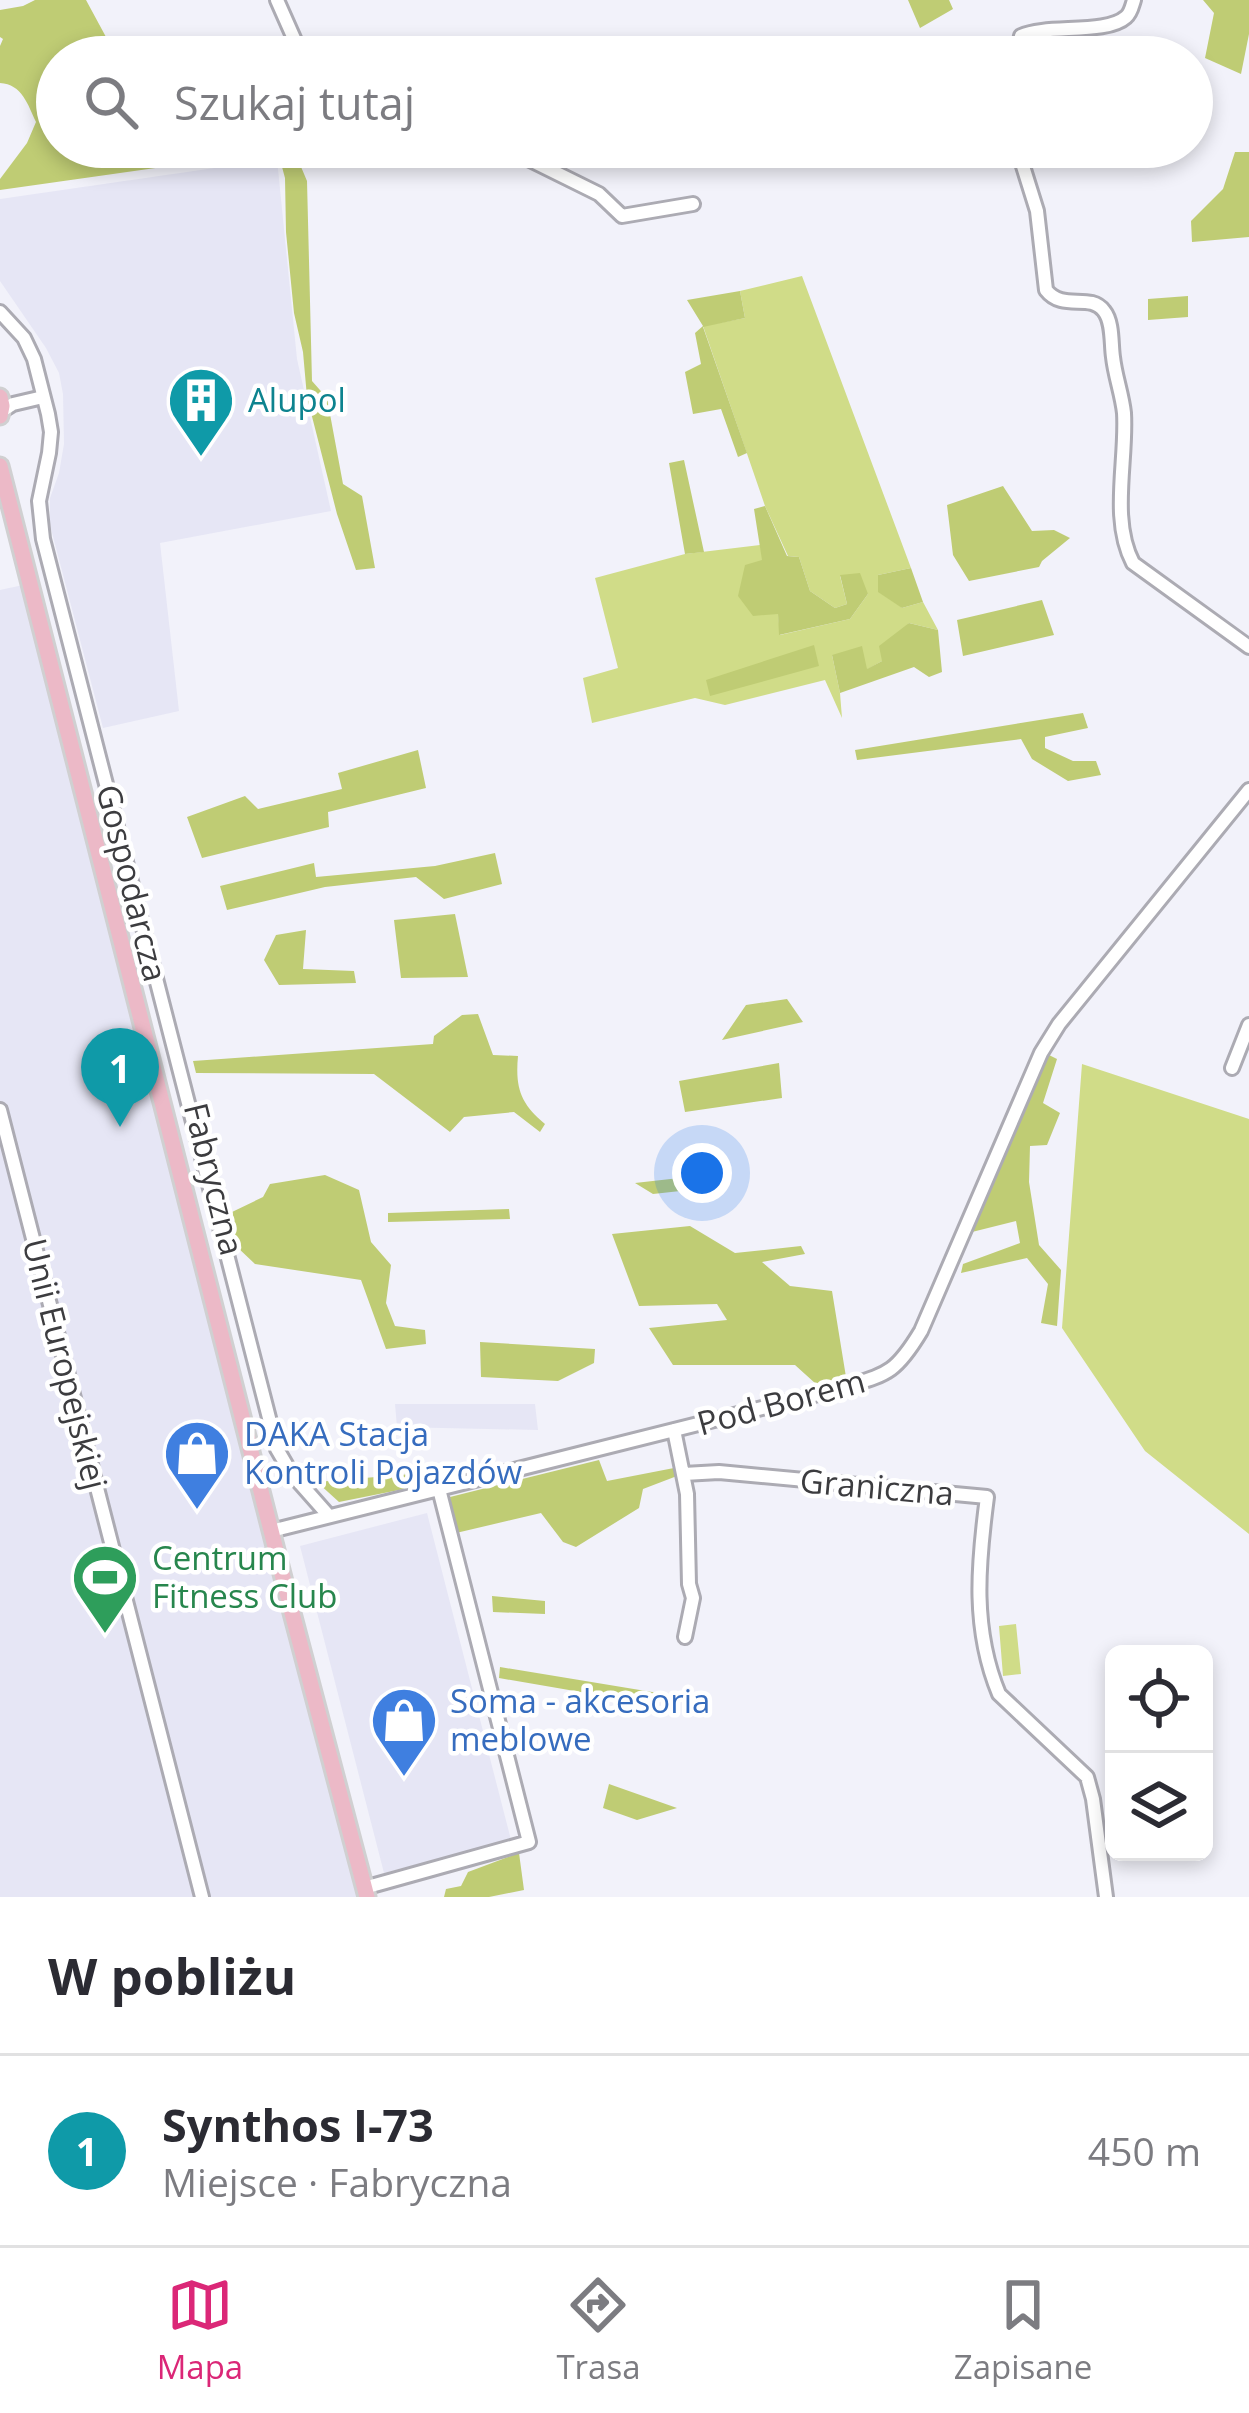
<!DOCTYPE html>
<html lang="pl">
<head>
<meta charset="utf-8">
<style>
  :root { --surface:#fff; --page:#f2f2f3; --text:#2b2b33; --muted:#7c7c81; --line:#e1e1e2; --accent:#db2777 }
  body { margin:0; font-family:"Open Sans",sans-serif; background:var(--page); color:var(--text) }
  .controls { position:absolute; right:36px; bottom:36px; display:grid; overflow:hidden; border-radius:18px; box-shadow:0 6px 18px #0003 }
  .controls button { width:108px; height:108px; display:grid; place-items:center; padding:0; border:0; border-bottom:3px solid var(--line); background:var(--surface); color:var(--text); font:60px sans-serif }
  .you { position:absolute; left:702px; top:1173px; width:42px; height:42px; margin:-30px; border:9px solid #fff; border-radius:50%; background:#1a73e8; box-shadow:0 0 0 18px #1a73e833 }
  .badge { display:grid; place-items:center; width:78px; height:78px; border-radius:50%; background:var(--accent); color:#fff; font-size:39px; font-weight:700 }
  .pin { position:absolute; translate:-50% -99px; filter:drop-shadow(0 3px 6px #0008) }
  .pin::after { content:''; position:absolute; top:63px; width:42px; height:36px; background:inherit; clip-path:polygon(0 0,100% 0,50% 100%) }
  .list { margin:0; padding:0; list-style:none }
  h2 { display:flex; justify-content:space-between; align-items:center; height:156px; margin:0; padding:0 48px; font-size:51px }
  h2 small { font-size:39px; font-weight:400; color:var(--muted) }
  .list li { display:grid; grid-template-columns:78px 1fr auto; gap:36px; align-items:center; box-sizing:border-box; height:192px; padding:0 48px; border-top:3px solid var(--line) }
  .list b { display:block; font-size:45px; white-space:nowrap }
  .list p { margin:0; font-size:39px; white-space:nowrap; color:var(--muted) }
  .list em { font-size:39px; font-style:normal; color:var(--muted) }
  .icon { flex:none; width:66px; height:66px; fill:none; stroke:currentColor; stroke-width:2; stroke-linecap:round; stroke-linejoin:round }
  .map { position:relative; flex:none; width:1249px; height:1897px; overflow:hidden }
  .search { position:absolute; background:var(--surface); box-shadow:0 6px 18px #0003; left:36px; right:36px; top:36px; height:132px; display:flex; align-items:center; gap:30px; box-sizing:border-box; padding:0 42px; border-radius:66px; color:var(--muted); font-size:45px }
  .sheet { height:348px; background:var(--surface) }
  nav { display:flex; justify-content:space-around; align-items:center; box-sizing:border-box; height:168px; border-top:3px solid var(--line); background:var(--surface); font-size:33px; color:var(--muted) }
  nav a { display:grid; justify-items:center; gap:6px }
  nav .on { color:var(--accent) }
  .map>svg:first-child { display:block }
  .built { fill:#e6e6f5 }
  .green { fill:#d0dc88 }
  .forest { fill:#bfcc74 }
  .lines { fill:none; stroke-linecap:round; stroke-linejoin:round }
  .minor-casing { stroke:#acabb3; stroke-width:18 }
  .major-casing { stroke:#d0d0d1; stroke-width:21 }
  .minor { stroke:#fff; stroke-width:12 }
  .major { stroke:#ecb9c7; stroke-width:15 }
  .labels { text-anchor:middle; stroke-width:9; stroke-linejoin:round; paint-order:stroke }
  .culture-label { font-size:33px; fill:#0d838f; stroke:#fff; text-anchor:start }
  .street-label { font-size:33px; fill:#3c3c3f; stroke:#fff }
  .shop-label { font-size:33px; fill:#366cbe; stroke:#fff; text-anchor:start }
  .leisure-label { font-size:33px; fill:#27864d; stroke:#fff; text-anchor:start }
</style>
</head>
<body>
<div class="map">
<svg width="1249" height="1897" viewBox="0 0 1249 1897">
  <rect width="100%" height="100%" fill="#f2f2fa"/>
  <!-- built -->
  <path class="built" d="M277,159L297,359L331,511L160,543L179,711L103,728L50,525V498L59,473L64,444L63,394L59,373L46,348L0,281V199Z
    M23,585L201,1286L358,1897H0V590Z
    M395,1404H535L538,1430L397,1427Z
    M427,1513L511,1840L384,1873L300,1546Z"/>
  <!-- green -->
  <path class="green" d="M802,276L911,568L878,575L902,608L923,602L938,630L909,623L882,661L866,670L832,655L840,693L842,718L825,680L725,705L695,698L592,723L583,678L618,668L595,578L685,554L760,545L778,613L780,635L850,619L868,594L840,576L847,604L835,608L810,591L799,557L788,556L765,506L703,326L745,318L740,291Z
    M1082,1064L1249,1119V1534L1145,1451L1062,1328Z
    M1016,1624L1021,1674L1003,1676L999,1626Z"/>
  <!-- forest -->
  <path class="forest" d="M35,0H86L106,37L108,57H57V147H119L121,159L213,147H268V152L0,190V179L27,143L36,122C28,105 22,84 0,83V46L3,39L0,37V10L23,6Z
    M908,0H949L953,9L920,28Z
    M1203,0H1249V34L1241,74L1205,58L1214,13Z
    M287,149L299,162L307,181L312,381L327,398L343,484L362,496L375,568L356,570L337,514L307,397L303,352L294,313L286,232L285,178L278,152Z
    M1235,152H1249V237L1192,242L1191,221L1223,189Z
    M740,291L745,318L703,327L747,453L738,457L721,409L693,414L685,372L701,364L695,333L703,326L687,300Z
    M1188,296V317L1148,320V299Z
    M684,460L704,552L685,554L669,463Z
    M1003,486L1032,531L1054,530L1070,538L1042,561L1039,567L969,581L953,555L947,505Z
    M765,506L787,556L799,557L810,591L835,608L847,604L840,575L860,573L868,594L850,619L779,635L778,614L753,616L738,596L745,565L762,560L754,509Z
    M911,568L923,602L902,608L878,592V575Z
    M1042,600L1054,635L963,656L957,620Z
    M909,623L938,630L942,672L929,677L914,667L840,693L832,655L862,646L867,669L882,661L879,646Z
    M814,645L819,666L710,696L706,680Z
    M1083,713L1088,728L1045,737V748L1073,761H1096L1101,775L1068,781L1032,759L1021,739L857,760L855,750Z
    M418,750L426,788L328,812L329,827L202,858L187,817L245,796L258,809L342,789L338,773Z
    M495,853L502,884L444,899L416,877L325,887L227,910L220,886L314,863L316,877L435,866Z
    M455,914L468,977L401,978L394,920Z
    M306,930L303,969L354,971L356,983L279,985L264,960L276,935Z
    M787,999L803,1022L722,1040L746,1005Z
    M478,1014L493,1055L518,1056C515,1089 521,1104 545,1124L540,1132L514,1112L464,1117L450,1132L374,1074L196,1073L193,1061L433,1044L434,1036L462,1015Z
    M1049,1055L1057,1059L1043,1103L1060,1113L1047,1145L1030,1146L1029,1182L1039,1245L1061,1270L1057,1326L1041,1323L1048,1284L1027,1258L961,1273L963,1264L1020,1243L1016,1221L972,1232Z
    M779,1063L782,1098L685,1112L679,1081Z
    M325,1175L359,1190L371,1242L391,1265L386,1303L395,1326L425,1330L426,1344L386,1349L361,1280L255,1264L236,1246L232,1212L263,1197L270,1184Z
    M697,1176L726,1186L653,1194L635,1183Z
    M509,1209L510,1219L388,1222V1213Z
    M690,1226L735,1253L801,1246L805,1254L762,1262L790,1286L832,1291L846,1377L816,1384L795,1365H673L649,1328L727,1320L717,1304L639,1306L612,1234Z
    M480,1342L595,1349L594,1363L558,1381L481,1377Z
    M599,1460L607,1481L674,1468L677,1476L643,1489L639,1508L576,1547L563,1542L541,1513L456,1533L450,1497Z
    M423,1473L424,1485L339,1502L317,1482Z
    M492,1596L545,1601V1614L493,1612Z
    M500,1667L658,1693L656,1705L499,1678Z
    M609,1784L677,1808L637,1820L603,1808Z
    M519,1853L524,1890L489,1897H444L446,1889L461,1886L468,1872Z"/>
  <g class="lines">
    <defs>
      <path id="minor" d="M277,0L296,43L320,57
        M1016,57L1021,36C1046,24 1106,35 1126,17C1131,13 1132,6 1134,0
        M504,147L599,194L622,216L693,204
        M1017,147L1037,211L1046,290C1063,312 1090,292 1104,311C1113,322 1111,344 1113,357C1115,376 1122,394 1124,413C1127,461 1110,519 1133,563L1249,647
        M0,312L24,338L34,359L48,414L51,432L49,453L39,501L43,539L277,1449L291,1473L329,1516
        M2,411L13,404L43,397
        M1232,1068L1249,1025
        M0,1110L202,1897
        M674,1430L687,1494L689,1584L693,1598L685,1637
        M684,1474L719,1472L987,1497C978,1565 972,1629 999,1694L1087,1777L1093,1799L1106,1897
        M271,1531L838,1389C886,1374 894,1376 921,1331L1041,1053L1059,1024L1249,790
        M364,1888L529,1842L439,1489"/>
      <path id="major" d="M0,397L2,406L0,416
        M0,466L292,1613L367,1897"/>
    </defs>
    <!-- minor casing -->
    <use href="#minor" class="minor-casing"/>
    <!-- major casing -->
    <use href="#major" class="major-casing"/>
    <!-- minor -->
    <use href="#minor" class="minor"/>
    <!-- major -->
    <use href="#major" class="major"/>
  </g>
  <!-- icons -->
  <defs>
    <symbol id="building-pin" viewBox="-11 -11 22 30"><path d="M0 17L-7.5 6A9.5 9.5 0 1 1 7.5 6Z" fill="#0f9aa8" stroke="#fff"/><path d="M-4-6H4V6H1V3H-1V6H-4ZM-2.5-4.3h1.7v1.8h-1.7ZM.8-4.3h1.7v1.8H.8ZM-2.5-1h1.7V.8h-1.7ZM.8-1h1.7V.8H.8Z" fill="#fff"/></symbol>
    <symbol id="shop-pin" viewBox="-11 -11 22 30"><path d="M0 17L-7.5 6A9.5 9.5 0 1 1 7.5 6Z" fill="#3f7fe0" stroke="#fff"/><path d="M-5-2.5h2.3a2.7 3.5 0 0 1 5.4 0H5L5.5 6h-11ZM-1.5-2.5h3a1.5 2.3 0 0 0-3 0Z" fill="#fff"/></symbol>
    <symbol id="stadium-pin" viewBox="-11 -11 22 30"><path d="M0 17L-7.5 6A9.5 9.5 0 1 1 7.5 6Z" fill="#2e9e5b" stroke="#fff"/><path d="M0-5a6.5 5 0 1 0 0 10a6.5 5 0 1 0 0-10ZM-3.5-1.8h7v3.6h-7Z" fill="#fff"/></symbol>
  </defs>
  <g fill-rule="evenodd">
    <use href="#building-pin" x="163" y="362" width="76" height="104"/>
    <use href="#shop-pin" x="159" y="1415" width="76" height="104"/>
    <use href="#stadium-pin" x="67" y="1539" width="76" height="104"/>
    <use href="#shop-pin" x="366" y="1682" width="76" height="104"/>
  </g>
  <g class="labels">
    <!-- culture labels -->
    <g class="culture-label">
      <text x="248" y="412">Alupol</text>
    </g>
    <!-- street labels -->
    <g class="street-label">
      <text transform="translate(132 883) rotate(76)" y="12">Gospodarcza</text>
      <text transform="translate(214 1179) rotate(76)" y="12">Fabryczna</text>
      <text transform="translate(65 1364) rotate(76)" y="12">Unii Europejskiej</text>
      <text transform="translate(781 1402) rotate(-15)" y="12">Pod Borem</text>
      <text transform="translate(877 1487) rotate(5)" y="12">Graniczna</text>
    </g>
    <!-- shop labels -->
    <g class="shop-label">
      <text x="244" y="1446">DAKA Stacja<tspan x="244" dy="38">Kontroli Pojazdów</tspan></text>
      <text x="450" y="1713">Soma - akcesoria<tspan x="450" dy="38">meblowe</tspan></text>
    </g>
    <!-- leisure labels -->
    <g class="leisure-label">
      <text x="152" y="1570">Centrum<tspan x="152" dy="38">Fitness Club</tspan></text>
    </g>
  </g>
</svg>
<div class="controls">
<button><svg class="icon" aria-label="locate" viewBox="0 0 24 24"><circle cx="12" cy="12" r="6"/><path d="M12 2v4M12 18v4M2 12h4M18 12h4"/></svg></button>
<button><svg class="icon" aria-label="layers" viewBox="0 0 24 24"><path d="M12 4l9 5-9 5-9-5zM3 14l9 5 9-5"/></svg></button>
</div>
<div class="you"></div>
<div class="pin badge" style="left:120px;top:1127px;background:#0f9aa8">1</div>
<div class="search"><svg class="icon" aria-label="search" viewBox="0 0 24 24"><circle cx="10" cy="10" r="6"/><path d="M15 15l6 6"/></svg>Szukaj tutaj</div>
</div>
<section class="sheet">
<h2>W pobliżu<small></small></h2>
<ul class="list">
<li><span class="badge" style="background:#0f9aa8">1</span><div><b>Synthos I-73</b><p>Miejsce · Fabryczna</p></div><em>450 m</em></li>
</ul>
</section>
<nav>
<a class="on"><svg class="icon" aria-label="map" viewBox="0 0 24 24"><path d="M3 6l6-2 6 2 6-2v14l-6 2-6-2-6 2zM9 4v14M15 6v14"/></svg>Mapa</a>
<a><svg class="icon" aria-label="directions" viewBox="0 0 24 24"><path d="M12 3l9 9-9 9-9-9zM9 14v-3h6M13 9l2 2-2 2"/></svg>Trasa</a>
<a><svg class="icon" aria-label="saved" viewBox="0 0 24 24"><path d="M7 4h10v16l-5-4-5 4z"/></svg>Zapisane</a>
</nav>
</body>
</html>
